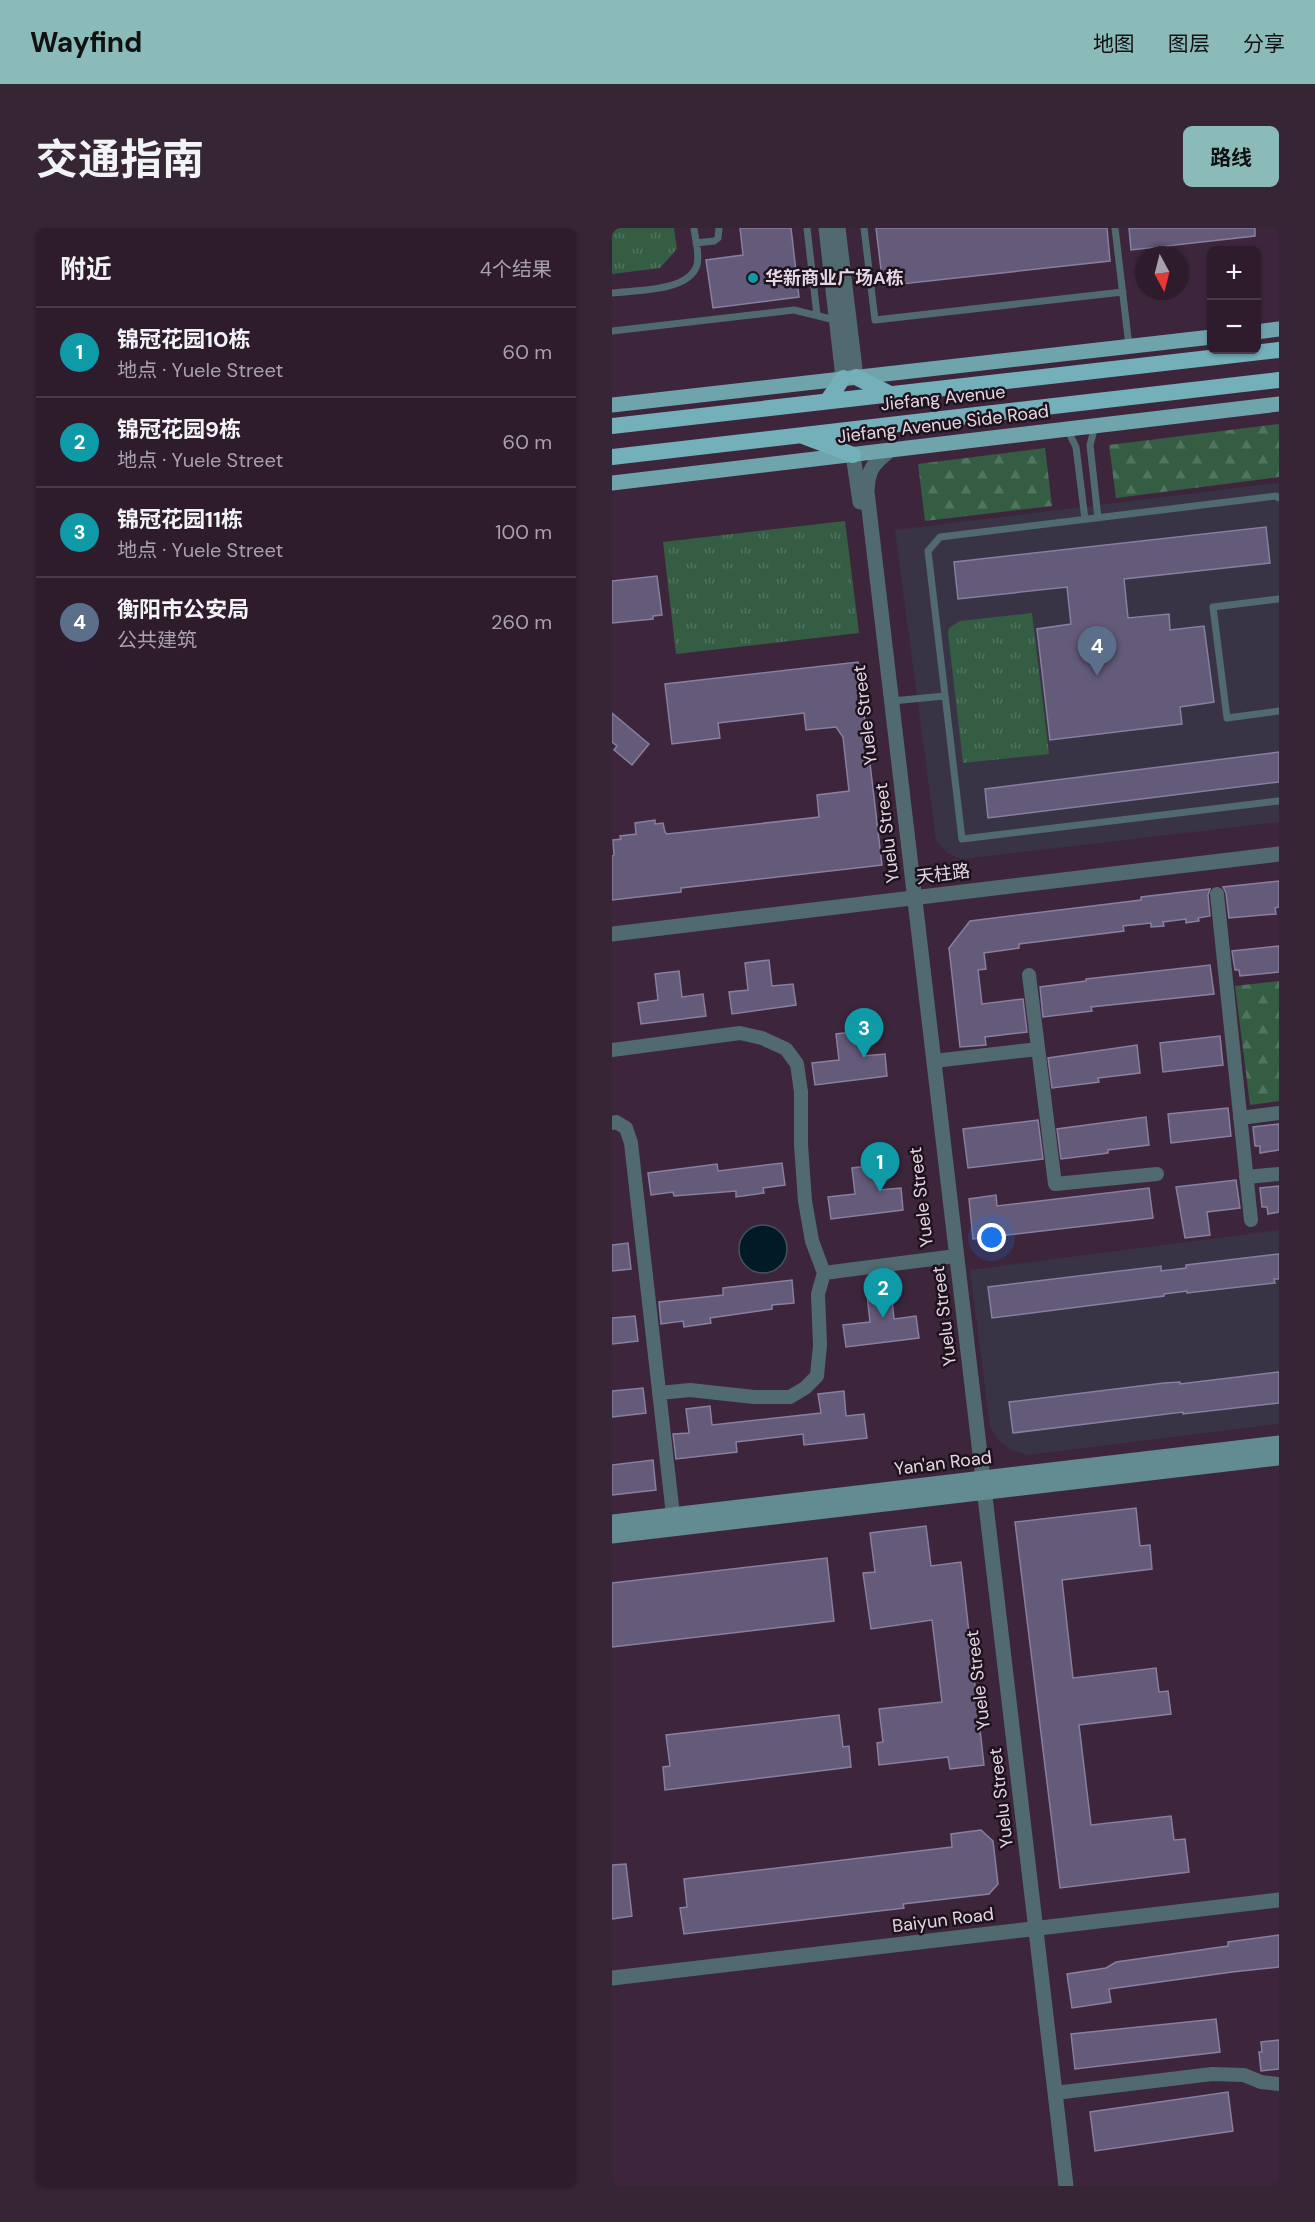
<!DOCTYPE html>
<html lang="zh">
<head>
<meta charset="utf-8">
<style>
  :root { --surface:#2e1c2d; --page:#362535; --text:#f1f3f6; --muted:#a7a1aa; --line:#493a49; --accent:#8bbbb9 }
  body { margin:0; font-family:"DM Sans","Noto Sans SC",sans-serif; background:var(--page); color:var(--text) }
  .controls { position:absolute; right:18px; top:18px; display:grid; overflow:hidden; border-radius:9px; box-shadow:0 2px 4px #0004 }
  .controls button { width:54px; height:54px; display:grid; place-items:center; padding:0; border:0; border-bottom:2px solid var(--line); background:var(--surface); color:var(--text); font:30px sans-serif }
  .compass { position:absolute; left:523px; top:18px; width:54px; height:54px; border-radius:50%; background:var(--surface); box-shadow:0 2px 4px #0004; rotate:173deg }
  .you { position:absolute; left:380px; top:1010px; width:21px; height:21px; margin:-15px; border:4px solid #fff; border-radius:50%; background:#1a73e8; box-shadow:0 0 0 9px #1a73e833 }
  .badge { display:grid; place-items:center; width:39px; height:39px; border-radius:50%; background:var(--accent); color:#fff; font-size:20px; font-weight:700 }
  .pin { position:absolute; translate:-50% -50px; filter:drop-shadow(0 2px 3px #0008) }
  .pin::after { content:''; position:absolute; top:32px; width:21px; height:18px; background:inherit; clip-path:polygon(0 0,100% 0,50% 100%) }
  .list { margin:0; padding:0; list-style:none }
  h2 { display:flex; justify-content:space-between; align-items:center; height:78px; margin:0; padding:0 24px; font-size:26px }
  h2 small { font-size:20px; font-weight:400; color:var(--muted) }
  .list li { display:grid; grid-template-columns:39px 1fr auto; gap:18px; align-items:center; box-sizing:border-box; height:90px; padding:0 24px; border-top:2px solid var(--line) }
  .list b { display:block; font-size:22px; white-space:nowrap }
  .list p { margin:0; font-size:20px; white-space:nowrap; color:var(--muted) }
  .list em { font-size:20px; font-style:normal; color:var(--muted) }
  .map { position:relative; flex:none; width:667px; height:1958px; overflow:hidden; border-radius:9px }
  header { display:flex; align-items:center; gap:36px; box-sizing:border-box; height:84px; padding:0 30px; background:var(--accent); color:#111 }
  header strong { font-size:28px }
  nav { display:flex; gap:33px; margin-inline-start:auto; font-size:21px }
  .intro { display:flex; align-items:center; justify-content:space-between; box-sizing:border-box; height:144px; padding:0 36px }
  h1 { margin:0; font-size:42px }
  .button { padding:15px 27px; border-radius:9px; background:var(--accent); color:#111; font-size:21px; font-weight:700 }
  main { display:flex; gap:36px; padding:0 36px }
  aside { flex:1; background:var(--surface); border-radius:9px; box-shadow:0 2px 4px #0004 }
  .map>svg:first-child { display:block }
  .commercial { fill:#393445 }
  .grass { fill:url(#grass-tufts) }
  .forest { fill:url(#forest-firs) }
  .water { fill:#001a26; stroke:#45525f; stroke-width:1.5 }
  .building { fill:#645b7a; stroke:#877f9f; stroke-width:1.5 }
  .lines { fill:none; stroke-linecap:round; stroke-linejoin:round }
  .service { stroke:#516a6f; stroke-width:7 }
  .minor { stroke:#516a6f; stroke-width:14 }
  .tertiary { stroke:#516a6f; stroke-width:15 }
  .secondary { stroke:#628b92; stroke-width:15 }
  .primary { stroke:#6fa4ad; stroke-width:15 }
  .trunk { stroke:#74b0ba; stroke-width:16 }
  .culture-dot { fill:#0f9aa8; stroke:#1e131d; stroke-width:2 }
  .labels { text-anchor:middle; stroke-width:5; stroke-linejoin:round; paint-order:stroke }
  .poi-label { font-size:18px; font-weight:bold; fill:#e5d6e4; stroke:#1e131d; text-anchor:start }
  .street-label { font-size:18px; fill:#e5d6e4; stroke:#1e131d }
</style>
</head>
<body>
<header>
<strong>Wayfind</strong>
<nav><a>地图</a><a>图层</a><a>分享</a></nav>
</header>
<div class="intro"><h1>交通指南</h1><a class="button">路线</a></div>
<main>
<aside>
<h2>附近<small>4个结果</small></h2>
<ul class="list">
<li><span class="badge" style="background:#0f9aa8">1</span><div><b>锦冠花园10栋</b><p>地点 · Yuele Street</p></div><em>60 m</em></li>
<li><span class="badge" style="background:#0f9aa8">2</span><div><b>锦冠花园9栋</b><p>地点 · Yuele Street</p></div><em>60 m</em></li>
<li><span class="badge" style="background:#0f9aa8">3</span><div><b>锦冠花园11栋</b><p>地点 · Yuele Street</p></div><em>100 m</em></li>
<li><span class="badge" style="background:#5c6f8a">4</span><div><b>衡阳市公安局</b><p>公共建筑</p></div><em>260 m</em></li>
</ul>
</aside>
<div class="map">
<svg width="667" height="1958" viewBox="0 0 667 1958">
  <defs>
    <pattern id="grass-tufts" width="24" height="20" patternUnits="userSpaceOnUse" patternTransform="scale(1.5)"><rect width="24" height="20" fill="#345d44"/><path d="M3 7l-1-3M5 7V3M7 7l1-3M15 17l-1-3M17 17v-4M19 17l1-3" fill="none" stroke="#51745f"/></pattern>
    <pattern id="forest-firs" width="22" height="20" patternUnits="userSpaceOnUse" patternTransform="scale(1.5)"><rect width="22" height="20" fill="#345d44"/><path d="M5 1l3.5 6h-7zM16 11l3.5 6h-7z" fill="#51745f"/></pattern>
  </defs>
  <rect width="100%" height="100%" fill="#3d263c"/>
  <!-- commercial -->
  <path class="commercial" d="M667,255V594L350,631L335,625L324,612L283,302Z
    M667,1002V1196L415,1227L399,1222L387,1213L378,1199L358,1042Z"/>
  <!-- grass -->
  <path class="grass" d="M0,0H62L65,21L48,40L0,46Z
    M233,293L247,405L64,426L51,314Z
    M420,385L437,526L351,535L336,405L337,400L348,393Z"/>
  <!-- forest -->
  <path class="forest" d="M667,196V249L504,270L497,217Z
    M433,220L440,278L313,293L306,236Z
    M667,753V873L638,877L623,758Z"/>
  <!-- water -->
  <path class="water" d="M127 1021a24 24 0 1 1 48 0a24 24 0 1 1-48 0Z"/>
  <!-- building -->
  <path class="building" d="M128,0H179L187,69L101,80L94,32L131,27Z
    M264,0H495L498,33L271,58Z
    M517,0H643V8L519,22Z
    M654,299L658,335L512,351L516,390L557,386L558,402L592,398L602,474L568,479L570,496L438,512L425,401L459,396L455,359L346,371L342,334Z
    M45,348L50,387L41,388V391L0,395V353Z
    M246,434L270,637L69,660V664L0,672V628L2,627L1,612L9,611L8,608L24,606L23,595L43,592V596L51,595L53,604L55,606L207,589L205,567L237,563L231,509L224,499L194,502L192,485L106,495L108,510L60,516L53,456Z
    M0,485L37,516L20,537L2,522L5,518L0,514Z
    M667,524V554L376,590L373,561Z
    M667,653V679L663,680L664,686L617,690L614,665L611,659Z
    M598,661L596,667L598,688L586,690L587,693L574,695V691L551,694L552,698L539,699V695L511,698L512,703L407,716V720L372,725L374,741L366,742L370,776L411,771L415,804L373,809L374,817L348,819L337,720L358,693L529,672V669Z
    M667,718V744L628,748L627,742H623L620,723Z
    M157,732L160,758L181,756L184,777L120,786L117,764L136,762L133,735Z
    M598,737L602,766L479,779L480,783L431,789L428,759L474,753V751Z
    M67,743L70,769L91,766L94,788L29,796L26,775L46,772L43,746Z
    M248,803L251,828L273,826L275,848L203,857L200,835L227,832L224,806Z
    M608,808L611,837L551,844L548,815Z
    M525,817L528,845L486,850L487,854L440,860L436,830Z
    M616,880L619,908L559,915L556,886Z
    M534,889L537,917L496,922V925L449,931L445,901Z
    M426,892L431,931L356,940L351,901Z
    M667,896V922L648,925V918H643L641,899Z
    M170,935L173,957L151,960L152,965L124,969V963L62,968L61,964L39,967L36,945L105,936L106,943Z
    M264,937L267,962L289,960L291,982L219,991L216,969L243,966L240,940Z
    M624,952L628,980L595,984L598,1007L573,1010L564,959Z
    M667,958V984L656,986L655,979H650L648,960Z
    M537,960L541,990L361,1011L357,971L384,967L385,978Z
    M16,1015L19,1041L0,1043V1017Z
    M667,1026V1051H662L663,1055L575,1065V1063L552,1066V1068L380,1090L376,1059L549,1038V1043L574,1040V1037Z
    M180,1052L182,1075L160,1077V1081L98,1090L99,1095L72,1099L71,1093L49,1096L47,1074L111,1067V1060Z
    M279,1063L282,1091L304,1088L307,1110L234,1119L231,1097L258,1094L255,1066Z
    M23,1088L26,1113L0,1116V1090Z
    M667,1144V1175L571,1186V1184L401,1205L397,1174L552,1155L568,1154V1156Z
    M31,1160L34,1185L0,1189V1163Z
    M232,1163L234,1188L252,1186L255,1210L192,1217L191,1206L124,1214L125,1224L64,1231L61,1206L77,1205L74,1181L98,1178L100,1197L209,1185L206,1166Z
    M41,1232L44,1262L0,1267V1237Z
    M524,1280L528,1318L538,1317L540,1341L450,1352L461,1450L544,1440L547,1464L556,1463L559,1486L467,1497L479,1597L559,1588L562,1612L573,1611L577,1644L448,1660L403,1294Z
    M314,1298L319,1338L349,1334L372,1537L338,1541L336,1529L267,1537L265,1515L271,1514L267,1481L330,1474L320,1392L259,1401L251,1345L263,1344L258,1305Z
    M215,1330L222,1393L0,1419V1355Z
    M227,1487L231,1519L237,1518L239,1539L53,1562L51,1539L58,1538L54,1507Z
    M369,1602L381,1613L386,1656L377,1666L291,1676L292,1680L72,1706L68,1680L75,1679L72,1651L340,1619L339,1606Z
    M14,1636L20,1688L0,1691V1637Z
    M667,1707V1739L620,1744L497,1761L499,1774L460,1780L455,1746L494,1740L504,1734L616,1718V1714Z
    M604,1791L608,1824L463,1841L459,1806Z
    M667,1812V1841L649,1843L647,1824H650L649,1814Z
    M616,1864L621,1903L483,1923L478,1884Z"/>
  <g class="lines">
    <!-- service -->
    <path class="service" d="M195,0L205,87
      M252,0L263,92L511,64
      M503,0L517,118
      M84,15L102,13L106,10L107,0
      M0,65C23,62 77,64 85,37C88,26 83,11 82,0
      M0,103L182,82L223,92
      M483,198L478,217L486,290
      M455,201L464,219L473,291
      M667,270L664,268L328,309L316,323L350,611L667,573
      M667,371L601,379L615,490L667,483
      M280,473L333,468"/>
    <!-- minor -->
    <path class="minor" d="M605,666L639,992
      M417,747L443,956L545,946
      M0,822L128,805L150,810L174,821L185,836L189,864V917L193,973L200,1013L212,1045
      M322,833L426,821
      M628,890L667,885
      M0,895L4,894L14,900L19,915L61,1287
      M634,949L667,946
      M47,1165L78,1162L142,1169H178L193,1160L205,1148L208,1117L206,1066L212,1045L336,1029
      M443,1865L600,1846L632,1847L649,1854L667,1856"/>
    <!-- tertiary -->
    <path class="tertiary" d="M214,0L231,150
      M226,0L244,149
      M278,222C260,237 256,241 255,264L454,1958
      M241,227L248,274
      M0,706L667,626
      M0,1750L667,1672"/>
    <!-- secondary -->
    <path class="secondary" d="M0,1294L667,1215
      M0,1308L667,1230"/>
    <!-- primary -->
    <path class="primary" d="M644,104L667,101
      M0,177L600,109
      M0,255L667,176"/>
    <!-- trunk -->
    <path class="trunk" d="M244,149L276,165
      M216,172L231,150
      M0,198L667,122
      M191,208L241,227
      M0,229L667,152"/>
  </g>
  <!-- markers -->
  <circle class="culture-dot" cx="141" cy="50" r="6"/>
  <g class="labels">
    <!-- poi labels -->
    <g class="poi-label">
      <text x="153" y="56">华新商业广场A栋</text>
    </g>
    <!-- street labels -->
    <g class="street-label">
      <text transform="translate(331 170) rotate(-6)" y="6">Jiefang Avenue</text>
      <text transform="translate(331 196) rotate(-7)" y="6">Jiefang Avenue Side Road</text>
      <text transform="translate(253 487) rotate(-97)" y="6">Yuele Street</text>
      <text transform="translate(275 605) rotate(-97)" y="6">Yuelu Street</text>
      <text transform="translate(331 646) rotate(-7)" y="6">天柱路</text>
      <text transform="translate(309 969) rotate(-97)" y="6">Yuele Street</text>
      <text transform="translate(332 1088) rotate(-97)" y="6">Yuelu Street</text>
      <text transform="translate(331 1235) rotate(-7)" y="6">Yan'an Road</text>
      <text transform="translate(366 1452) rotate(-97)" y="6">Yuele Street</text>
      <text transform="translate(389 1570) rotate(-97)" y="6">Yuelu Street</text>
      <text transform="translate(331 1692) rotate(-7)" y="6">Baiyun Road</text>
    </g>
  </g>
</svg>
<div class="controls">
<button>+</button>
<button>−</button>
</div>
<svg class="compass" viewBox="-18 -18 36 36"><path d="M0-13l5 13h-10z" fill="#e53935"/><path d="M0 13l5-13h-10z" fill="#a7a1aa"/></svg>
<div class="you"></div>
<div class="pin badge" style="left:268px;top:964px;background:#0f9aa8">1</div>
<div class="pin badge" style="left:271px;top:1090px;background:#0f9aa8">2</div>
<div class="pin badge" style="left:252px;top:830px;background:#0f9aa8">3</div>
<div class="pin badge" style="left:485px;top:448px;background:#5c6f8a">4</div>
</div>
</main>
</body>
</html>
